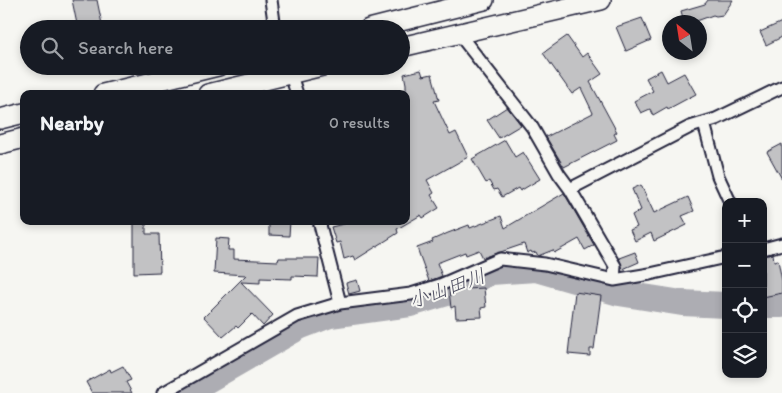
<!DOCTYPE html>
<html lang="en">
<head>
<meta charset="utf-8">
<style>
  :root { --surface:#171b24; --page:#242831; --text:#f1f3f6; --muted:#9ea1a6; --line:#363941 }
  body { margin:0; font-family:Itim,"Klee One",sans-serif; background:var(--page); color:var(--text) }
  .controls { position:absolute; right:15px; bottom:15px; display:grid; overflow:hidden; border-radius:10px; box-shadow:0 2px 8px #0003 }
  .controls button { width:45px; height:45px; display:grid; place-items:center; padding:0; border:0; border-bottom:1px solid var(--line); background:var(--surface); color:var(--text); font:25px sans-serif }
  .compass { position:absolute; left:662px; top:15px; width:45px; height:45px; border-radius:50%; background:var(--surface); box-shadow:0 2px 8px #0003; rotate:330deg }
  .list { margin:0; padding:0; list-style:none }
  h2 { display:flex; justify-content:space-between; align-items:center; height:65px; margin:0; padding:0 20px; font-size:21px }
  h2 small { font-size:16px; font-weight:400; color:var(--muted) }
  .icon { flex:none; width:28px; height:28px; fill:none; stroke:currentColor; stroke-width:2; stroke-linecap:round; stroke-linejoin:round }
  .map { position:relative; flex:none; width:782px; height:393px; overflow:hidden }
  .search { position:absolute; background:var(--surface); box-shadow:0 2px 8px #0003; left:20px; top:20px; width:390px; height:55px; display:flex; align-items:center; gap:12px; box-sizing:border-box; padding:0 18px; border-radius:28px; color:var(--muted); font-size:19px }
  .panel { position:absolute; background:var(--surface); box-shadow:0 2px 8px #0003; left:20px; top:90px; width:390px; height:135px; border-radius:10px }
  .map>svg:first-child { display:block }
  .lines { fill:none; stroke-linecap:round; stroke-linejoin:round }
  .river { stroke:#adadb3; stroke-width:26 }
  .building { fill:#c2c2c4; stroke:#22223b }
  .minor-casing { stroke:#22223b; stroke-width:15 }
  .trunk-casing { stroke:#22223b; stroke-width:22 }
  .minor { stroke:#f6f6f2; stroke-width:11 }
  .trunk { stroke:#f6f6f2; stroke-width:19 }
  .labels { text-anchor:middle; stroke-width:4; stroke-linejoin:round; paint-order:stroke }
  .water-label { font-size:20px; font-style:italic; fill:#535365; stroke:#f6f6f2 }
</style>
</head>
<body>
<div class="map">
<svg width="782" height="393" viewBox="0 0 782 393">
  <rect width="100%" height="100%" fill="#f6f6f2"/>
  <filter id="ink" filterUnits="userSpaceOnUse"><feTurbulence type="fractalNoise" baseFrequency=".02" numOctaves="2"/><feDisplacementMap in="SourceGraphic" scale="10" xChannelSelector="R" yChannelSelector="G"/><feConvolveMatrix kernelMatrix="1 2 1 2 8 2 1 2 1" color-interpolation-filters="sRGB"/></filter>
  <g filter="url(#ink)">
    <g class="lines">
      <!-- river -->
      <path class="river" d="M763,305H782
        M185,393L299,327L330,315L410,304L447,293L491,272L536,269L619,293L682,303L726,305"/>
    </g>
    <!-- building -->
    <path class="building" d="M72,0H97L103,29H78Z
      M708,0H733L723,15L716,16L713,15L694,22H684L681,11L705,4Z
      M642,18L651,40L626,51L616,27Z
      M782,22V37L766,45L760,32Z
      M567,36L582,57L587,53L602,74L590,82L617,132L614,134L617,140L564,167L546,137L593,113L581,88L572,94L543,53Z
      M421,70L423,76L432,74L439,100L434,101L450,135L456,132L468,157L427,180L434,193L431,195L439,208L423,218L421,215L397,229L398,233L355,260L353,256L344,259L340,242L336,243L331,227L356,221H406V84L404,74Z
      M661,70L667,82L684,73L696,94L668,109L667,107L653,115L650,109L641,113L634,101L653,91L646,78Z
      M507,107L521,125L499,138L487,120Z
      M505,140L515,157L523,152L540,179L520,191L518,188L502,197L497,189L494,190L489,181L486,183L472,159Z
      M782,144V179L767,152Z
      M641,185L654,213L688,197L694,211L682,216L687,225L654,241L651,233L635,241L630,230L637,227L632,215L641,210L632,189Z
      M564,193L594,245L585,250L579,239L554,253L553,250L538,256L536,252L532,253L531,251L527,253L524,244L483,258L479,250L466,255L465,252L437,263L442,276L429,281L417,248L433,242L432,240L448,233L469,225L470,228L501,216L505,228Z
      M269,221H290L289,236L269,235Z
      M134,223H146V234H159L160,272L134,273Z
      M216,238L229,239L228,250H234V259L278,261L279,258H319L318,277L292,276V279L260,278V283L241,282L273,315L263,326L252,314L238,328L236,326L223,337L204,317L246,275L214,273Z
      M635,252L639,262L623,269L619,258Z
      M773,254L774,261L778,260L782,281V293L763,297V256Z
      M357,280L360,291L349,294L346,283Z
      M484,288L486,307L481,308L482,317L456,318L455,306L451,308L449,290Z
      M575,292L601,296L594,349H590V356L568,354Z
      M123,366L131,380L126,382L132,393H92L86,382L110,369L111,372Z"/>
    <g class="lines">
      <defs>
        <path id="minor" d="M271,0L275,29
          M459,34L532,127L559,174L570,189L615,266L614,280
          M289,69L297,94
          M704,123L718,176L730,202
          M570,189L690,127L716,119L782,87
          M319,221L340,303
          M763,249L782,244
          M163,393L297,316L340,303L411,294L440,285L500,259L545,264L614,280L650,274L726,257"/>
        <path id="trunk" d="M369,29L484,0
          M401,47L601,0
          M103,94L218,66
          M208,94L322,66
          M0,119L24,113
          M0,144L24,138"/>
      </defs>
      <!-- minor casing -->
      <use href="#minor" class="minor-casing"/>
      <!-- trunk casing -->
      <use href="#trunk" class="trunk-casing"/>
      <!-- minor -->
      <use href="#minor" class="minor"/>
      <!-- trunk -->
      <use href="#trunk" class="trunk"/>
    </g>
  </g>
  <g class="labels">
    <!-- water labels -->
    <g class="water-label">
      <text transform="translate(447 288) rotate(-20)" y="7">小山田川</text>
    </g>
  </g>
</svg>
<div class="controls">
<button>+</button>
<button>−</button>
<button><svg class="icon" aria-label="locate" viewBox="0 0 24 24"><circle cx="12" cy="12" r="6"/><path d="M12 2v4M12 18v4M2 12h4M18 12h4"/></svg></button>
<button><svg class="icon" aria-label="layers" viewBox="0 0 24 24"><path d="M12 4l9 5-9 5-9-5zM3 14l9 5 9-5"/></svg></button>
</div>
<svg class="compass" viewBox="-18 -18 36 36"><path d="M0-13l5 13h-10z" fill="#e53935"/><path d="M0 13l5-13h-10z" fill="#9ea1a6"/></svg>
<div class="search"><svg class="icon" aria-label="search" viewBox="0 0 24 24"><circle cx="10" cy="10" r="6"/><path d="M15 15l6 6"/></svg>Search here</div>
<section class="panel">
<h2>Nearby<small>0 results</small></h2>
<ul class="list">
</ul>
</section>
</div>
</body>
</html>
